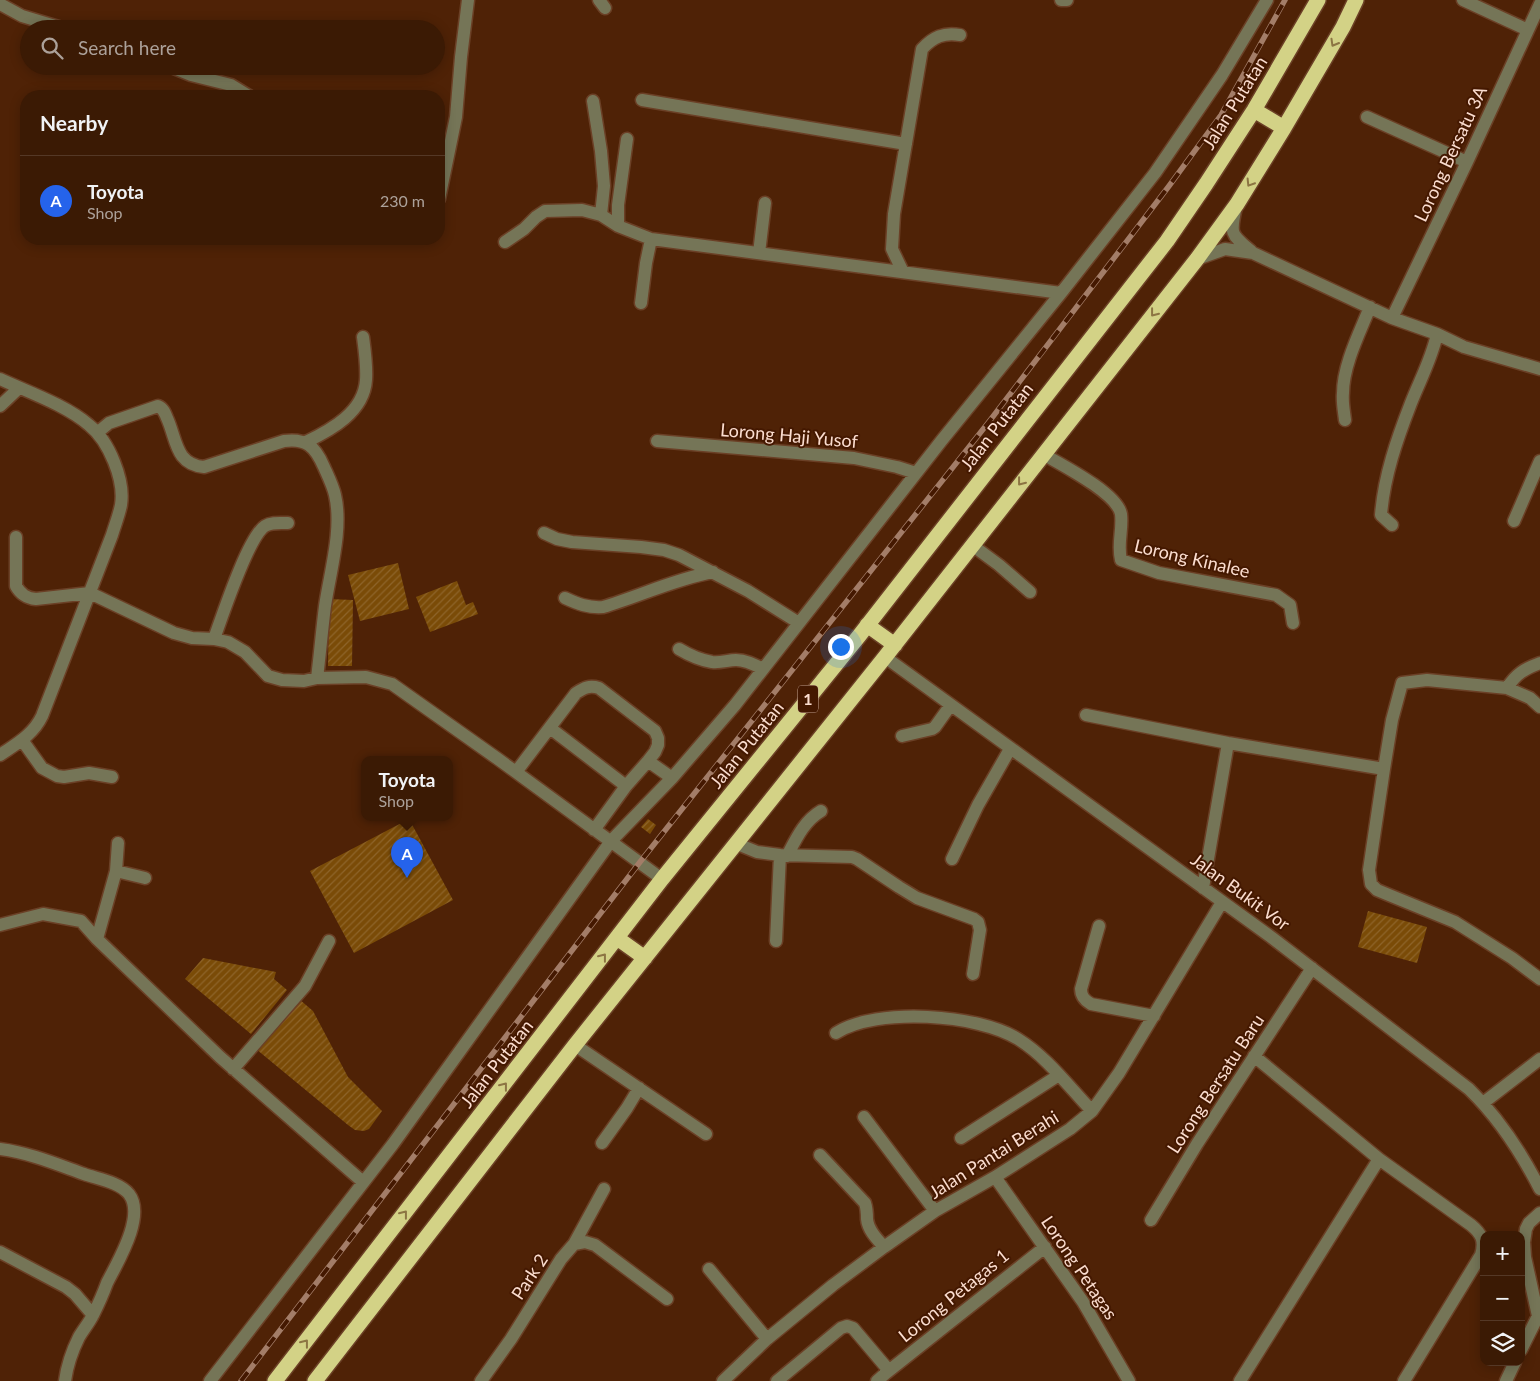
<!DOCTYPE html>
<html lang="en">
<head>
<meta charset="utf-8">
<style>
  :root { --surface:#3b1a04; --page:#42230e; --text:#f1f3f6; --muted:#aca19a; --line:#543826; --accent:#2563eb }
  body { margin:0; font-family:Lato,sans-serif; background:var(--page); color:var(--text) }
  .controls { position:absolute; right:15px; bottom:15px; display:grid; overflow:hidden; border-radius:10px; box-shadow:0 2px 12px #0003 }
  .controls button { width:45px; height:45px; display:grid; place-items:center; padding:0; border:0; border-bottom:1px solid var(--line); background:var(--surface); color:var(--text); font:25px sans-serif }
  .you { position:absolute; left:840px; top:646px; width:18px; height:18px; margin:-12px; border:4px solid #fff; border-radius:50%; background:#1a73e8; box-shadow:0 0 0 8px #1a73e833 }
  .badge { display:grid; place-items:center; width:32px; height:32px; border-radius:50%; background:var(--accent); color:#fff; font-size:16px; font-weight:700 }
  .pin { position:absolute; translate:-50% -41px; filter:drop-shadow(0 1px 2px #0008) }
  .pin::after { content:''; position:absolute; top:26px; width:18px; height:15px; background:inherit; clip-path:polygon(0 0,100% 0,50% 100%) }
  .popup { position:absolute; left:361px; top:756px; width:92px; height:65px; box-sizing:border-box; display:grid; place-content:center; border-radius:10px; background:var(--surface); filter:drop-shadow(0 1px 4px #0005); font-size:16px; white-space:nowrap; color:var(--muted) }
  .popup b { font-size:19px; color:var(--text) }
  .popup::after { content:''; position:absolute; left:50%; top:100%; margin-left:-10px; border:10px solid transparent; border-top-color:var(--surface) }
  .list { margin:0; padding:0; list-style:none }
  h2 { display:flex; justify-content:space-between; align-items:center; height:65px; margin:0; padding:0 20px; font-size:21px }
  h2 small { font-size:16px; font-weight:400; color:var(--muted) }
  .list li { display:grid; grid-template-columns:32px 1fr auto; gap:15px; align-items:center; box-sizing:border-box; height:90px; padding:0 20px; border-top:1px solid var(--line) }
  .list b { display:block; font-size:19px; white-space:nowrap }
  .list p { margin:0; font-size:16px; white-space:nowrap; color:var(--muted) }
  .list em { font-size:16px; font-style:normal; color:var(--muted) }
  .icon { flex:none; width:28px; height:28px; fill:none; stroke:currentColor; stroke-width:2; stroke-linecap:round; stroke-linejoin:round }
  .map { position:relative; flex:none; width:1540px; height:1381px; overflow:hidden }
  .search { position:absolute; background:var(--surface); box-shadow:0 2px 12px #0003; left:20px; top:20px; width:425px; height:55px; display:flex; align-items:center; gap:12px; box-sizing:border-box; padding:0 18px; border-radius:28px; color:var(--muted); font-size:19px }
  .panel { position:absolute; background:var(--surface); box-shadow:0 2px 12px #0003; left:20px; top:90px; width:425px; height:155px; border-radius:20px }
  .map>svg:first-child { display:block }
  .building { fill:url(#building-hatch) }
  .lines { fill:none; stroke-linecap:round; stroke-linejoin:round }
  .minor-casing { stroke:#6b4026; stroke-width:15 }
  .highway-casing { stroke:#6b4026; stroke-width:18 }
  .minor { stroke:#757557; stroke-width:12 }
  .highway { stroke:#d3d286; stroke-width:15 }
  .rail-casing { stroke:#a37d68; stroke-width:5.5 }
  .rail { stroke:#441800; stroke-width:4; stroke-dasharray:11; stroke-linecap:butt }
  .oneway { stroke:#8c7543 }
  .labels { text-anchor:middle; stroke-width:4; stroke-linejoin:round; paint-order:stroke }
  .shield { fill:#441800; stroke:#c4a291; stroke-width:1 }
  .shield-label { font-size:16px; font-weight:bold; fill:#fbddcf }
  .street-label { font-size:18px; fill:#fbddcf; stroke:#441800 }
</style>
</head>
<body>
<div class="map">
<svg width="1540" height="1381" viewBox="0 0 1540 1381">
  <defs>
    <pattern id="building-hatch" width="6" height="6" patternUnits="userSpaceOnUse" patternTransform="scale(1.25)"><rect width="6" height="6" fill="#7a4b07"/><path d="M-1 1l2-2M0 6l6-6M5 7l2-2" fill="none" stroke="#8e642a"/></pattern>
  </defs>
  <rect width="100%" height="100%" fill="#4f2206"/>
  <!-- building -->
  <path class="building" d="M398,563L409,609L360,621L348,575Z
    M457,581L466,605L473,602L478,614L430,632L416,597Z
    M329,599L353,600L352,666H328Z
    M409,819L453,900L354,953L310,871Z
    M648,819L656,825L650,834L641,827Z
    M1368,911L1427,927L1417,963L1358,947Z
    M203,958L276,972L274,979L287,990L251,1034L185,979Z
    M299,999L313,1011L348,1077L382,1111L369,1129L364,1131L355,1130L348,1125L256,1049Z"/>
  <g class="lines">
    <defs>
      <path id="minor" d="M599,0L605,8
        M1061,0H1067
        M1463,0L1528,30
        M0,4L22,16L65,29
        M169,66L191,75L231,85L249,96
        M642,100L906,144
        M593,101L601,151L604,186L601,215
        M1367,117L1467,162
        M439,199L456,117L461,57L468,0
        M1236,207C1230,233 1230,234 1251,251
        M618,226V205L627,139
        M505,242L524,229L536,217L545,211L582,210L601,215L618,226L651,239L1061,293
        M759,253L765,203
        M1197,259L1225,249L1253,253L1392,318L1437,334L1464,347L1540,369
        M903,272L892,249L894,214L922,49C933,37 944,32 960,35
        M641,303L646,263L651,239
        M1392,318L1467,162L1540,4
        M0,379C28,392 66,405 89,425C109,441 125,480 121,505C119,515 115,525 112,535L42,716C33,735 16,744 0,755
        M0,406L19,388
        M1345,420C1344,411 1342,402 1343,393C1343,365 1360,332 1370,307
        M97,433L109,423L158,406C163,408 165,413 167,418C177,440 175,464 204,467L284,441C306,438 315,446 324,467C328,476 333,486 335,495C343,529 330,572 325,606C322,630 320,654 317,678
        M657,441L854,458L897,467L916,473
        M306,442C331,430 364,412 366,380C367,366 365,352 363,337
        M1043,454C1062,465 1117,493 1121,514C1123,530 1117,544 1121,560L1159,573L1276,595L1290,605L1293,623
        M1514,521L1540,461
        M1392,525L1381,515C1384,476 1397,439 1411,403C1420,380 1432,358 1437,334
        M544,533L557,539L572,542L641,547L664,550L679,555L748,591L799,623
        M16,537V586C21,595 27,598 36,599L90,593L174,633L192,638L214,639L228,642L245,652L268,676L282,680L304,681L317,678L366,677L392,684L498,759L662,879
        M972,545L999,565L1030,592
        M565,598C578,604 588,608 603,607C640,596 675,579 713,572
        M214,639C222,617 248,537 265,526C271,522 280,523 288,523
        M679,649C689,655 700,660 712,662C721,663 728,660 736,660C746,660 755,665 763,669
        M885,657L1271,937L1469,1089C1498,1117 1522,1154 1540,1189
        M1507,688C1516,674 1524,669 1540,663
        M1086,715L1228,743L1384,769L1392,720L1402,683L1427,680L1507,688L1530,698L1540,707
        M550,728L626,786
        M902,736L932,729L935,727L950,706
        M22,740L42,768L57,776L64,777L89,773L112,777
        M648,761L672,778
        M1384,769L1369,870L1371,884L1377,890L1389,895L1455,922L1512,958L1540,979
        M516,772L576,693C584,688 589,685 599,688L655,731L658,738V745L655,752L648,761L626,786L594,830
        M735,843L757,852L780,855L852,857L857,859L899,887L917,898L974,919L978,922L980,930L973,974
        M787,856C796,839 804,821 821,811
        M952,859L978,805L1010,749
        M116,871L145,878
        M1203,888L1228,743
        M0,925L43,914L81,921L97,939L220,1057L363,1182
        M1099,926L1081,989C1081,996 1084,1000 1091,1004L1154,1016
        M97,939L116,871L118,843
        M776,941L780,855
        M836,1033C877,1007 978,1014 1018,1039C1047,1057 1069,1087 1092,1111
        M575,1045L706,1134
        M1254,1056L1379,1159L1471,1225C1482,1234 1485,1241 1481,1255L1404,1381
        M233,1069L305,986L329,941
        M1483,1103L1540,1059
        M864,1117L935,1211
        M961,1138L1059,1075
        M602,1143L627,1108L639,1088
        M0,1149C30,1153 56,1164 84,1174C98,1179 119,1182 129,1194C146,1216 117,1263 107,1283C103,1294 98,1305 93,1315C89,1323 83,1330 79,1337C72,1351 67,1366 65,1381
        M820,1155L865,1203C867,1209 867,1213 867,1219C868,1230 877,1239 884,1247
        M995,1177L1083,1302L1129,1381
        M1151,1220L1197,1144L1312,968
        M574,1244L585,1242L595,1245L667,1299
        M0,1252L66,1287L75,1294L93,1315
        M709,1269L767,1339
        M1521,1350L1538,1316L1525,1257L1524,1242L1526,1229L1529,1223L1540,1213
        M886,1373L1045,1247
        M210,1381L393,1144L611,841L672,778L735,705L942,440L1061,293L1155,173L1222,75L1267,0
        M481,1381L511,1339L561,1259L574,1244L604,1189
        M723,1381L767,1339L833,1285L884,1247L935,1211L995,1177L1070,1129L1092,1111L1119,1073L1222,902
        M777,1381L841,1328L847,1326L853,1328L886,1367V1373L877,1381
        M1240,1381L1379,1159
        M1506,1381L1515,1362"/>
      <path id="highway" d="M1254,110L1284,128
        M867,625L895,645
        M617,938L645,958
        M275,1381L662,879L859,636L1167,241L1206,184L1254,110L1318,0
        M315,1381L575,1045L885,657L1197,259L1237,204L1284,128L1343,27L1356,0"/>
    </defs>
    <!-- minor casing -->
    <use href="#minor" class="minor-casing"/>
    <!-- highway casing -->
    <use href="#highway" class="highway-casing"/>
    <!-- minor -->
    <use href="#minor" class="minor"/>
    <!-- highway -->
    <use href="#highway" class="highway"/>
    <defs>
      <path id="rail" d="M241,1381L640,862L988,423L1169,186L1221,115L1285,0"/>
    </defs>
    <!-- rail casing -->
    <use href="#rail" class="rail-casing"/>
    <!-- rail -->
    <use href="#rail" class="rail"/>
  </g>
  <!-- one-way arrows -->
  <defs><path id="oneway-chevron" d="M-2-3.5L2.5 0L-2 3.5" fill="none" stroke-width="1.6" stroke-linecap="round" stroke-linejoin="round" transform="scale(1.25)"/></defs>
  <g class="oneway">
    <use href="#oneway-chevron" transform="translate(1334 43) rotate(120)"/>
    <use href="#oneway-chevron" transform="translate(1250 183) rotate(122)"/>
    <use href="#oneway-chevron" transform="translate(1154 313) rotate(128)"/>
    <use href="#oneway-chevron" transform="translate(1021 482) rotate(128)"/>
    <use href="#oneway-chevron" transform="translate(603 957) rotate(-52)"/>
    <use href="#oneway-chevron" transform="translate(504 1086) rotate(-52)"/>
    <use href="#oneway-chevron" transform="translate(404 1214) rotate(-52)"/>
    <use href="#oneway-chevron" transform="translate(305 1343) rotate(-52)"/>
  </g>
  <g class="labels">
    <!-- shield labels -->
    <rect class="shield" x="798" y="685.5" width="20" height="27" rx="4"/>
    <g class="shield-label">
      <text x="808" y="705">1</text>
    </g>
    <!-- street labels -->
    <g class="street-label">
      <text transform="translate(1235 103) rotate(-58)" y="6">Jalan Putatan</text>
      <text transform="translate(1451 154) rotate(-65)" y="6">Lorong Bersatu 3A</text>
      <text transform="translate(997 427) rotate(-52)" y="6">Jalan Putatan</text>
      <text transform="translate(789 436) rotate(5)" y="6">Lorong Haji Yusof</text>
      <text transform="translate(1192 559) rotate(13)" y="6">Lorong Kinalee</text>
      <text transform="translate(747 745) rotate(-51)" y="6">Jalan Putatan</text>
      <text transform="translate(1240 892) rotate(36)" y="6">Jalan Bukit Vor</text>
      <text transform="translate(497 1064) rotate(-52)" y="6">Jalan Putatan</text>
      <text transform="translate(1216 1084) rotate(-57)" y="6">Lorong Bersatu Baru</text>
      <text transform="translate(994 1155) rotate(-32)" y="6">Jalan Pantai Berahi</text>
      <text transform="translate(1079 1268) rotate(56)" y="6">Lorong Petagas</text>
      <text transform="translate(530 1277) rotate(-57)" y="6">Park 2</text>
      <text transform="translate(954 1296) rotate(-39)" y="6">Lorong Petagas 1</text>
    </g>
  </g>
</svg>
<div class="controls">
<button>+</button>
<button>−</button>
<button><svg class="icon" aria-label="layers" viewBox="0 0 24 24"><path d="M12 4l9 5-9 5-9-5zM3 14l9 5 9-5"/></svg></button>
</div>
<div class="you"></div>
<div class="pin badge" style="left:407px;top:878px">A</div>
<div class="popup"><b>Toyota</b>Shop</div>
<div class="search"><svg class="icon" aria-label="search" viewBox="0 0 24 24"><circle cx="10" cy="10" r="6"/><path d="M15 15l6 6"/></svg>Search here</div>
<section class="panel">
<h2>Nearby<small></small></h2>
<ul class="list">
<li><span class="badge">A</span><div><b>Toyota</b><p>Shop</p></div><em>230 m</em></li>
</ul>
</section>
</div>
</body>
</html>
